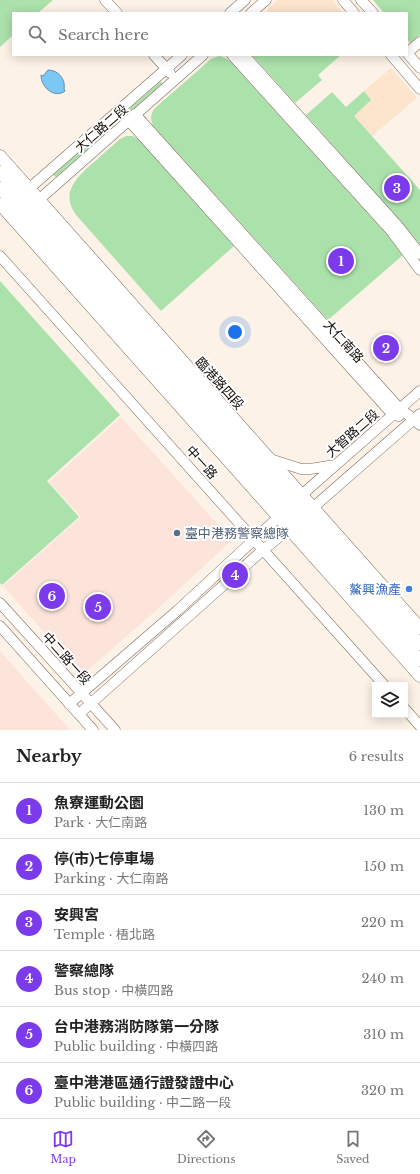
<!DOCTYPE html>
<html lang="en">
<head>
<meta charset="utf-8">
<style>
  :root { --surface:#fff; --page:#f2f2f2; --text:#222; --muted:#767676; --line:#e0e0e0; --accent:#7c3aed }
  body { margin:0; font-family:"Libre Baskerville","Noto Sans TC",serif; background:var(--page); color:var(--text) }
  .controls { position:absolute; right:12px; bottom:12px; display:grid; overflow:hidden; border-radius:0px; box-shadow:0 2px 10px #0003 }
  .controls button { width:36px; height:36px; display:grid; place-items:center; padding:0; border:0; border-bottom:1px solid var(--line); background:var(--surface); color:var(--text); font:20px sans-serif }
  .you { position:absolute; left:235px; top:332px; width:14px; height:14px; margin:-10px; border:3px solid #fff; border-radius:50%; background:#1a73e8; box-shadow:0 0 0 6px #1a73e833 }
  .badge { display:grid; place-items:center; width:26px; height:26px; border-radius:50%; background:var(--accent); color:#fff; font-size:13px; font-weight:700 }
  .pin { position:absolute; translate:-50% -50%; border:2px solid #fff; box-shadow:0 1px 4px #0006 }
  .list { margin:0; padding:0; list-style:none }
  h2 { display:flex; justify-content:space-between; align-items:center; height:52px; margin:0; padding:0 16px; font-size:17px }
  h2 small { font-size:13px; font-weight:400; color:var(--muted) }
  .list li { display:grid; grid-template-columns:26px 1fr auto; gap:12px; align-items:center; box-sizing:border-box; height:56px; padding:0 16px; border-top:1px solid var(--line) }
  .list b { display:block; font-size:15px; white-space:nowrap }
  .list p { margin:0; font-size:13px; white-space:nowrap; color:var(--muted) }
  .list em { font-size:13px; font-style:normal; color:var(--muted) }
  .icon { flex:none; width:22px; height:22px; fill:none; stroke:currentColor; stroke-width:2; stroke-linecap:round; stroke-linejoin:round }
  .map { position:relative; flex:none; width:420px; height:730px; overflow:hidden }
  .search { position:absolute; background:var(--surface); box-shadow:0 2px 10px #0003; left:12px; right:12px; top:12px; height:44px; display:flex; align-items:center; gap:10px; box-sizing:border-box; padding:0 14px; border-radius:0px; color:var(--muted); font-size:15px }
  .sheet { height:388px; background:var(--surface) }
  nav { display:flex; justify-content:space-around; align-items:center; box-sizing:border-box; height:56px; border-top:1px solid var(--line); background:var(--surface); font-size:11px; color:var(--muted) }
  nav a { display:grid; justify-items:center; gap:2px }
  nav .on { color:var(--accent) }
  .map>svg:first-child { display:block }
  .built { fill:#fde4cd }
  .industrial { fill:#fde4db }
  .green { fill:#abe1ab }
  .water { fill:#7bc8f5; stroke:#5c8fad }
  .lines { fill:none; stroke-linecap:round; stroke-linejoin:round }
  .minor-casing { stroke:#7c6c5d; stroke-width:11 }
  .major-casing { stroke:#7c6c5d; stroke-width:13 }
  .minor { stroke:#fff; stroke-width:10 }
  .major { stroke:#fff; stroke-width:12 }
  .service-dot { fill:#5c6f8a; stroke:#fff; stroke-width:1.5 }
  .shop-dot { fill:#3f7fe0; stroke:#fff; stroke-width:1.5 }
  .labels { text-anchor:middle; stroke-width:4; stroke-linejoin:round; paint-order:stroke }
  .street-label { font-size:13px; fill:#120b06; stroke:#fff }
  .service-label { font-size:13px; fill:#4e5e75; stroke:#fff; text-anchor:start }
  .shop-label { font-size:13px; fill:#366cbe; stroke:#fff; text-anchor:end }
</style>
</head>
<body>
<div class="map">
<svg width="420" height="730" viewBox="0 0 420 730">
  <rect width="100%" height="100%" fill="#fdf2e7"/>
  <!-- built -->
  <path class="built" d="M278,0H332L343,13H270L267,10Z
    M391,68L417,98L372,136L353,116L371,100L364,91Z"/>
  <!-- industrial -->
  <path class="industrial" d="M121,417L230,538L231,541L161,606L88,670L83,671L77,669L3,586L81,517L49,482Z
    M0,651L70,730H0Z"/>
  <!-- green -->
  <path class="green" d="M0,0H53L38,13H13V35L0,47Z
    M373,0H420V35L410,43L407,39V13H384Z
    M252,55H341L318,75L322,80L295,103Z
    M219,56L223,57L230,61L388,236L403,255L328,320L154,127C150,121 150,114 155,108L211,59Z
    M160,82H162V84L56,177L53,175Z
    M364,91L371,100L354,116L420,190V244L402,223L306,115L332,92L346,107Z
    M126,136H133L139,140L234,246L161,311L77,216C59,193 77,177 94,162C103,154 111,147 120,139Z
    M0,281L120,415L47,481L79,517L2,585L0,583Z"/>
  <!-- water -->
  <path class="water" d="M48,70C58,70 66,79 64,89L65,91C54,99 41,87 41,75L43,76Z"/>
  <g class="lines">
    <defs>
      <path id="minor" d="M105,0L117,13
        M343,0L354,13
        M361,0L373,13
        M230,13L245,0
        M251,13L266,0
        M407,53L420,68
        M407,53L420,42
        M154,55L170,73
        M232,55L392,232L420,270
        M244,55L398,226L420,254
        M391,55L420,89
        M135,114L400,409L414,419L420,425
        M129,121L393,415L399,416
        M24,193L182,55
        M34,204L203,55
        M0,256L384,685
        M270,459L301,469H310L335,465
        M297,499L420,391
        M308,512L420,414
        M0,603L115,730
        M0,626L93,730
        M69,704L178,610L284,512
        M405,709L420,726
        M79,714L263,550L295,524"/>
      <path id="major" d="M0,156L420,628
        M0,172L420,644
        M0,188L420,660
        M0,204L420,676"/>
    </defs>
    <!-- minor casing -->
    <use href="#minor" class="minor-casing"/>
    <!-- major casing -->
    <use href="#major" class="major-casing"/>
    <!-- minor -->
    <use href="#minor" class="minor"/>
    <!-- major -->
    <use href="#major" class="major"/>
  </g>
  <!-- markers -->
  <circle class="service-dot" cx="177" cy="533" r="4"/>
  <circle class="shop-dot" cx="409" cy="589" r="4"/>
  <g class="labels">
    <!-- street labels -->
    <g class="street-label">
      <text transform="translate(101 128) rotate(-41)" y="5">大仁路二段</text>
      <text transform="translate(344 341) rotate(48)" y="5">大仁南路</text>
      <text transform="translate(220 383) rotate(48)" y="5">臨港路四段</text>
      <text transform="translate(352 433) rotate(-41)" y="5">大智路二段</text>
      <text transform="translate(202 462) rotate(48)" y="5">中一路</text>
      <text transform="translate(67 658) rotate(48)" y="5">中二路一段</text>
    </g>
    <!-- service labels -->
    <g class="service-label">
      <text x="185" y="538">臺中港務警察總隊</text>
    </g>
    <!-- shop labels -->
    <g class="shop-label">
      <text x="401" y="594">鰲興漁產</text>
    </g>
  </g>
</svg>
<div class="controls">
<button><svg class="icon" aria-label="layers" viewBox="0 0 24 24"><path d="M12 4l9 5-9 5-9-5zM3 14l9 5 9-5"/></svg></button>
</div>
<div class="you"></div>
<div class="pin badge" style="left:341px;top:261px">1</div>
<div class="pin badge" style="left:386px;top:348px">2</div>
<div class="pin badge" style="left:397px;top:188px">3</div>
<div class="pin badge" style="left:235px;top:575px">4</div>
<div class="pin badge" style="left:98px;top:607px">5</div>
<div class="pin badge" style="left:52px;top:596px">6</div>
<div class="search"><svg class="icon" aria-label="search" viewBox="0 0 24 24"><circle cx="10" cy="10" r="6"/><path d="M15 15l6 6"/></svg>Search here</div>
</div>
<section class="sheet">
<h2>Nearby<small>6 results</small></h2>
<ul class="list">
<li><span class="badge">1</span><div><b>魚寮運動公園</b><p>Park · 大仁南路</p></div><em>130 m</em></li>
<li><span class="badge">2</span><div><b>停(市)七停車場</b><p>Parking · 大仁南路</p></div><em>150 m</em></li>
<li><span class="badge">3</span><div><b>安興宮</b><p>Temple · 梧北路</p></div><em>220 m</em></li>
<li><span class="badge">4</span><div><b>警察總隊</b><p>Bus stop · 中橫四路</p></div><em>240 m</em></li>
<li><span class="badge">5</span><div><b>台中港務消防隊第一分隊</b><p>Public building · 中橫四路</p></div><em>310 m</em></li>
<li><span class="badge">6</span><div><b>臺中港港區通行證發證中心</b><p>Public building · 中二路一段</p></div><em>320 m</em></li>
</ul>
</section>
<nav>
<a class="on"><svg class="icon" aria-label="map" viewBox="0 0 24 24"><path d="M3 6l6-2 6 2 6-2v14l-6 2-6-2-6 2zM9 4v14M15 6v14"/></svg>Map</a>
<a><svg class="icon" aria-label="directions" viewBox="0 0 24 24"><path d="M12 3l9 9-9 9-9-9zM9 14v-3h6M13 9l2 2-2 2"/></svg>Directions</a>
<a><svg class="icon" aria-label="saved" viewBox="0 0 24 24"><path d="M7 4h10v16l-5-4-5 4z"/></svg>Saved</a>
</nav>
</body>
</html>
